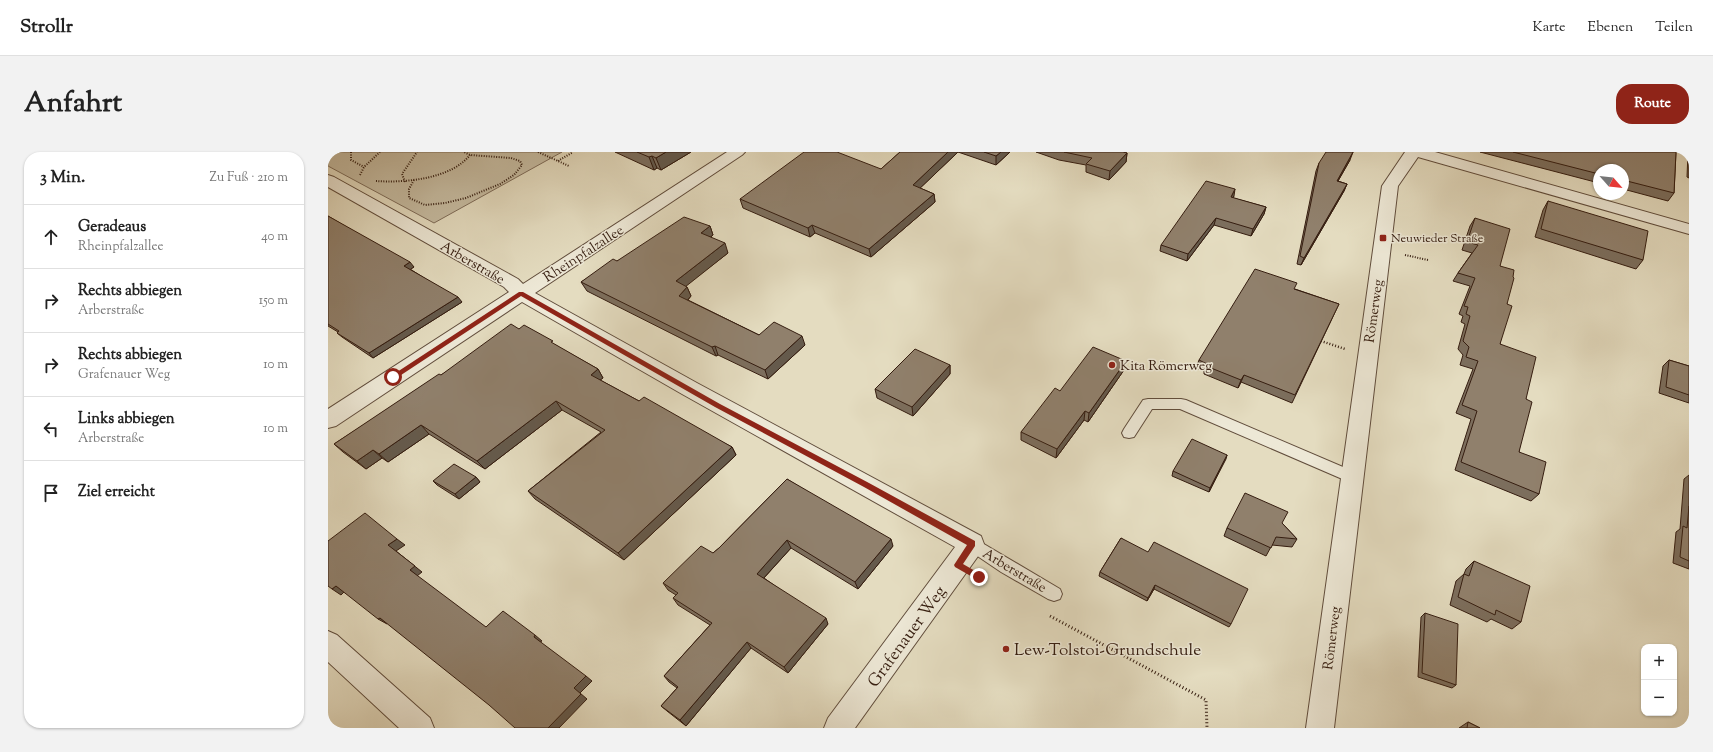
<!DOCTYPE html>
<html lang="de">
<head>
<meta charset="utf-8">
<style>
  :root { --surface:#fff; --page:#f2f2f2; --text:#222; --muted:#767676; --line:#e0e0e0; --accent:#8f2418 }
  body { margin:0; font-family:"Sorts Mill Goudy",serif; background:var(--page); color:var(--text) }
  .controls { position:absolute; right:12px; bottom:12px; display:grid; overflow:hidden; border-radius:8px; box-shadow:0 1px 3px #0004 }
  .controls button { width:36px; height:36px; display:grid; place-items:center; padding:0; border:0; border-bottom:1px solid var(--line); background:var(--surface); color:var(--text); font:20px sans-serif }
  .compass { position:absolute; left:1265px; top:12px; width:36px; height:36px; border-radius:50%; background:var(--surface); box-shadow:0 1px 3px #0004; rotate:117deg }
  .stop { position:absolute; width:12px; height:12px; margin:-9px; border:3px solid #8f2418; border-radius:50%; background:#fff }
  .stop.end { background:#8f2418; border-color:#fff; box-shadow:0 1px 4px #0008 }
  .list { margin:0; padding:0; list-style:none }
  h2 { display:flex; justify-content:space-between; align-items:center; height:52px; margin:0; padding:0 16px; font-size:17px }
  h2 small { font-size:13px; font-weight:400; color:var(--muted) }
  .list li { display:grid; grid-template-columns:26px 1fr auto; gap:12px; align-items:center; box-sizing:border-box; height:64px; padding:0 16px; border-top:1px solid var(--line) }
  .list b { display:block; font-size:15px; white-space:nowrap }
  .list p { margin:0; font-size:13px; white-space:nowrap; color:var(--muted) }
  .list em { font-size:13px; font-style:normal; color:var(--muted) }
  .icon { flex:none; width:22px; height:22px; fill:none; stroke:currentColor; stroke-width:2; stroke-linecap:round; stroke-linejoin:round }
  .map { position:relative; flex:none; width:1361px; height:576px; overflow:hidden; border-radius:16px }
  header { display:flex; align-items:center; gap:24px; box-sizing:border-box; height:56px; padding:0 20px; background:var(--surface); border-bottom:1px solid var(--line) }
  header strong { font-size:19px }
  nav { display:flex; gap:22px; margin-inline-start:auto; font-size:14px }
  .intro { display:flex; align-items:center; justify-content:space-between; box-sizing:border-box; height:96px; padding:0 24px }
  h1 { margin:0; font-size:28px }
  .button { padding:10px 18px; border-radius:16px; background:var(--accent); color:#fff; font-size:14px; font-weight:700 }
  main { display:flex; gap:24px; padding:0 24px }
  aside { flex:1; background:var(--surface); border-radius:16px; box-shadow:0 1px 3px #0004 }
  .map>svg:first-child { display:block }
  .green { fill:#c6bca2; stroke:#7e6c59 }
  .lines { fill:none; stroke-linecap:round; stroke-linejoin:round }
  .service-casing { stroke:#614d3c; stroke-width:2 }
  .minor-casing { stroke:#614d3c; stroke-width:2 }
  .path-far2 { stroke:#351d10; stroke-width:2; stroke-dasharray:1 1.5; stroke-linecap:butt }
  .path-far1 { stroke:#351d10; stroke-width:2.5; stroke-dasharray:1 2; stroke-linecap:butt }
  .path { stroke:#351d10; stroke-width:3; stroke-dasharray:1 2.5; stroke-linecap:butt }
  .service { fill:#ede8d6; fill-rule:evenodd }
  .minor { fill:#ede8d6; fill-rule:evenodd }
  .wall { fill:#7c6e5d; stroke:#351d10 }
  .shaded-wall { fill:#655a4c; stroke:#351d10 }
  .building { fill:#90806c; stroke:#351d10 }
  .route { fill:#8f2418 }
  .poi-dot { fill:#8f2418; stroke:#ede8d6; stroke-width:1.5 }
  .labels { text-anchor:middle; stroke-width:3; stroke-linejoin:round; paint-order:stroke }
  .far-poi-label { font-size:12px; fill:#351d10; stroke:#ede8d6; text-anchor:start }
  .street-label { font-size:14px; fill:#351d10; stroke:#ede8d6 }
  .poi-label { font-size:14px; fill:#351d10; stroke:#ede8d6; text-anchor:start }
  .near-street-label { font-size:17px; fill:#351d10; stroke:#ede8d6 }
  .near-poi-label { font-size:17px; fill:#351d10; stroke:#ede8d6; text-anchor:start }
</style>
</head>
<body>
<header>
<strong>Strollr</strong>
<nav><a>Karte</a><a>Ebenen</a><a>Teilen</a></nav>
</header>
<div class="intro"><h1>Anfahrt</h1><a class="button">Route</a></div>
<main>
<aside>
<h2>3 Min.<small>Zu Fuß · 210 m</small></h2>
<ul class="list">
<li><svg class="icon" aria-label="ahead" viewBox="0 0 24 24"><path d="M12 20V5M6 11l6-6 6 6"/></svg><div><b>Geradeaus</b><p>Rheinpfalzallee</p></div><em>40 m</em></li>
<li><svg class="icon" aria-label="right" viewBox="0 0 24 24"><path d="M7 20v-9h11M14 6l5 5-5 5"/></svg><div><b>Rechts abbiegen</b><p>Arberstraße</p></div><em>150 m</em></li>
<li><svg class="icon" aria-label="right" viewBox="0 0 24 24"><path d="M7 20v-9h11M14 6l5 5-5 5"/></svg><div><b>Rechts abbiegen</b><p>Grafenauer Weg</p></div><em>10 m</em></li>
<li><svg class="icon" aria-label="left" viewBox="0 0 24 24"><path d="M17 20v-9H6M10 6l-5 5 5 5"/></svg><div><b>Links abbiegen</b><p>Arberstraße</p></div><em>10 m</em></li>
<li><svg class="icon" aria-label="arrive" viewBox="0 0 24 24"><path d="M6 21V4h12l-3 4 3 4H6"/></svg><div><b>Ziel erreicht</b></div></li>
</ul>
</aside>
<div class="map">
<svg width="1361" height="576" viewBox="0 0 1361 576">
  <rect width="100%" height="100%" fill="#e4dcc0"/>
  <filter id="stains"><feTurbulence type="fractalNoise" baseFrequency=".005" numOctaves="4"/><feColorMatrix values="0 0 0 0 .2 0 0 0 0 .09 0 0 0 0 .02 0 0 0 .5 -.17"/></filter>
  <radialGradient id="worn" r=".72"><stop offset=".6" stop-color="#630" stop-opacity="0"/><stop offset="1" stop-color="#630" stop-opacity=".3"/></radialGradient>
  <!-- green -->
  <path class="green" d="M0,0H234L106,71L0,14Z"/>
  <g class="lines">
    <defs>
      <path id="service" d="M820,247H853L858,248L1029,321L1031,325L1029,329L1024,331L1019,329L852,257H824L806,285L801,286L796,285L794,281L796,277L815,248Z
        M644,385L732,437L734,442L732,447L726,449L720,447L673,420L639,397L636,392L639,387Z"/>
      <path id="minor" d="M399,0H417L414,3L207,141L369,231L653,384L656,392L653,400L527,576H496L500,566L627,395L354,242L194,150L8,274L0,276V257L181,140L176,135L0,35V23L6,25L190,127L195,132Z
        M1077,0H1107L1361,72V82L1090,5L1070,34L1006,576H978L1054,34Z
        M0,479L9,483L102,566L106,576H71L0,510Z"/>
    </defs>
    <!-- service casing -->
    <use href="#service" class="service-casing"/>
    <!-- minor casing -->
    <use href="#minor" class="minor-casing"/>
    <!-- path-far2 -->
    <path class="path-far2" d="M23,0V8L36,15
      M210,0L241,14
      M230,9L245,0
      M32,23L36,15L52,0
      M86,28L81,37V46L97,53L117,51L138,46L172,32L186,23L194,13L192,9L183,6L142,3L136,0
      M48,29C77,31 123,27 142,3
      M77,30L74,22L89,0
      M1077,103L1100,108"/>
    <!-- path-far1 -->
    <path class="path-far1" d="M990,188L1017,197"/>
    <!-- path -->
    <path class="path" d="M722,464L878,548L879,576"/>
    <!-- service -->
    <use href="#service" class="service"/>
    <!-- minor -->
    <use href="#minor" class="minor"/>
  </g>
  <!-- wall -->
  <path class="wall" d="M287,0H363L333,18L329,16L326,18Z
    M572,0H682L668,13L630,0L592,36L606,42L607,50L543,105L487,81L482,85L415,56L412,47L553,17Z
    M708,0H795L799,1L798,10L781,28L758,20V13L731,8Z
    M1152,0H1348L1346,41L1340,49L1295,37V18H1271V31Z
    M1360,0H1361V26L1359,25Z
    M1022,8L1010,29L1019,32L1016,39L973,113L969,112L988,19L991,11Z
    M906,44L905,46L938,55L936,62L923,84L886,73L859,109L832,99L833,93Z
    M1220,49L1315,108L1308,117L1207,85L1215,58Z
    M0,64L86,115L82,117L134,150L45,206L14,185L9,181L10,180L0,174Z
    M1147,66L1172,114L1179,152L1172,192L1198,247L1191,300L1211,342L1203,349L1127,318L1143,267L1128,261L1145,217L1132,213L1135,203L1130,197L1137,172L1133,170L1135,164L1131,162L1142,134L1125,129L1130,121L1144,101L1134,98L1142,74Z
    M382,74L385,83L383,85L400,101L357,134L359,135L363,144L360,148L431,183L477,193L440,227L390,203L388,204L259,139L253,130L289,109Z
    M967,137L1011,152L964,251L913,230L910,236L876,222V219L868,216L871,208Z
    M191,177L227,193L270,217L275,226L272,228L311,249L404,295L408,303L296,408L207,347L200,339L273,280L234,258L157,317L101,282L60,310L54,306L38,317L15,300L6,292L113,223Z
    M1341,208L1361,214V251L1331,241L1335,214Z
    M622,213V222L585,264L549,246L547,237Z
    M796,218L760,270L756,268L728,306L693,288V280L732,239Z
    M899,303L881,340L844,324L845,319Z
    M1361,323V417L1345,411L1348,380L1352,377L1356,327Z
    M148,325L152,330L131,347L109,333L105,329Z
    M459,327L565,394L530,437L463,396L436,426L500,472L460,521L423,496L358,574L339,559L333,554L349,536L341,530L336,524L382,473L350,453L345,446L348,443L340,438L335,431L385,401L391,396Z
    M954,371L969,387L964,395L944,393L938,404L896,384L899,376Z
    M793,386L903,472L901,475L826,437L819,449L771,424L772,420Z
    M1146,409L1193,470L1184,477L1163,467L1159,470L1122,453L1128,429L1136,422L1138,417Z
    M1097,461L1128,533L1124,536L1090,525L1093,465Z
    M1140,570L1152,576H1131Z"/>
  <!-- shaded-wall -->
  <path class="shaded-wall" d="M338,0H363L333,18L328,6Z
    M620,0H630L586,42L585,33Z
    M673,0H682L668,13V4Z
    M1025,0L1022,8L1006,36L1009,29Z
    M799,1L798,10L781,28L782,19Z
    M324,4L329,16L326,18L321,5Z
    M1019,32L1016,39L973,113L976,106Z
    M907,37L906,44L901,51L903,45Z
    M606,42L607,50L543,105L541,97Z
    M938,55L936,62L923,84L925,77Z
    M888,66L886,73L859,109L860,102Z
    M484,73L487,81L482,85L480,76Z
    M382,74L385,83L376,90L373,81Z
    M397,91L400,101L352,139L348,129Z
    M82,110L86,115L80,119L76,114Z
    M359,135L363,144L355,153L351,144Z
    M130,145L134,150L45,206L41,201Z
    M474,184L477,193L440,227L437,218Z
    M387,194L390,203L388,204L384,195Z
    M798,209L796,218L760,270L761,261Z
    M622,213V222L585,264L584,255Z
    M270,217L275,226L268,231L263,223Z
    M916,223L913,230L910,236L913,228Z
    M228,249L234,258L157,317L149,309Z
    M757,259L756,268L728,306L729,297Z
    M93,273L101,282L60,310L51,302Z
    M404,295L408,303L296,408L290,401Z
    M45,298L54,306L38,317L29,309Z
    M899,303L898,307L881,340L882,336Z
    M148,325L152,330L131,347L127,342Z
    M69,387L77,393L68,399L94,420L89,424L82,418L60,393Z
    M563,387L565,394L530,437L527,430Z
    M459,388L463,396L433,429L429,422Z
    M827,433L826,437L819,449L820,446Z
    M8,434L17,439L13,443L4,437Z
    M52,466L60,471L59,472L50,467Z
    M498,466L500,472L460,521L456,515Z
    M207,483L214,489L212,490L206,485Z
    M419,490L423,496L358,574L352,568Z
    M258,524L264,529L252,541L259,547L231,576H220L246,536Z"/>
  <!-- building -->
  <path class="building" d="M309,0H338L328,6L324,4L321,5Z
    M476,0H509L553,17L572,0H620L585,33L606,42L541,97L484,73L480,76L412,47Z
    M656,0H673L668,4Z
    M736,0H795L799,1L782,19L758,12L764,6Z
    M998,0H1025L1009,29L1019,32L976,106L972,104L991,11Z
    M1185,0H1348L1346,41L1295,28V18H1271V22Z
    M878,29L907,37L903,45L938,55L925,77L888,66L860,102L833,93Z
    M1220,49L1320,79L1315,108L1213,77Z
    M0,64L82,110L76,114L130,145L41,201L9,181L11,179L0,172Z
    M356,65L382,74L373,81L397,91L348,129L359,135L351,144L431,183L446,170L474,184L437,218L387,194L384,195L253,130L285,107L289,109Z
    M1147,66L1182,77L1172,114L1186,118L1185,125L1186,126L1179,152L1184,154L1172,192L1208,205L1198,247L1204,250L1191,300L1218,310L1211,342L1133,310L1149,259L1134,253L1150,209L1138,205L1141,195L1135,189L1142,164L1138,162L1140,155L1136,154L1147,126L1130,121L1150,93L1139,90Z
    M927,117L969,131L966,137L1011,152L967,243L916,223L913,228L878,214L879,212L871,208Z
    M183,172L191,177L196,173L225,189L223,190L270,217L263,223L311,249L316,245L404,295L290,401L200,339L277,278L228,249L149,309L93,273L51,302L45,298L29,309L6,292L111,222L113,223Z
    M765,195L798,209L761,261L757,259L729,297L693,280L727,236L732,239Z
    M587,197L622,213L584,255L547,237Z
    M1341,208L1361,214V243L1338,235Z
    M864,287L899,303L882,336L845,319Z
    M126,312L148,325L127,342L105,329Z
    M459,327L563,387L527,430L459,388L429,422L498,466L456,515L419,490L352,568L333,554L350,535L336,524L384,471L345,446L350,441L335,431L373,394L385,401L391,396Z
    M917,341L960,360L954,371L969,387L948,385L943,396L899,376Z
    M1361,354V409L1352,405L1355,374L1359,376Z
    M37,361L69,387L60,393L87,414L82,418L158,475L175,459L207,483L206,485L258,524L246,536L253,542L220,576H187L161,553L52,466L50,467L8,434L4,437L0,434V389Z
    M793,386L820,400L826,390L920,437L903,472L827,433L820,446L772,420Z
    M1146,409L1202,434L1193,470L1168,458L1167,463L1130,445L1136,422L1141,424Z
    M1097,461L1130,472L1128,533L1094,521Z
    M1140,570L1152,576H1139Z"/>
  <!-- route -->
  <path class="route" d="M191,140H195L392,252L541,331L647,389V394L635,412L654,423V427H648L627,415L626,413L639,393L536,335L387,255L193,144L67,227H63V224Z"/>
  <!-- markers -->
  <g class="poi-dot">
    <rect x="1051" y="82" width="8" height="8" rx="2"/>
    <circle cx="784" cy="213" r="4"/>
    <circle cx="678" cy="497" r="4"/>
  </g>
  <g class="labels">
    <!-- far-poi labels -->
    <g class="far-poi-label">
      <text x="1063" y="90">Neuwieder Straße</text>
    </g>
    <!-- street labels -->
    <g class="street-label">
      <text transform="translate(255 101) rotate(-33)" y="5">Rheinpfalzallee</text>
      <text transform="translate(145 110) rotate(30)" y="5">Arberstraße</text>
      <text transform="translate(1045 159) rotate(-82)" y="5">Römerweg</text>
      <text transform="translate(687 418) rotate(31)" y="5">Arberstraße</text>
      <text transform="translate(1003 486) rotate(-83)" y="5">Römerweg</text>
    </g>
    <!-- poi labels -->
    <g class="poi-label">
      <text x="792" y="218">Kita Römerweg</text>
    </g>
    <!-- near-street labels -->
    <g class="near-street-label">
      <text transform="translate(578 484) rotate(-54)" y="6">Grafenauer Weg</text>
    </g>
    <!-- near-poi labels -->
    <g class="near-poi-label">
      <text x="686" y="503">Lew-Tolstoi-Grundschule</text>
    </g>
  </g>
  <rect width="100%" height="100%" filter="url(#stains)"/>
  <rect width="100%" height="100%" fill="url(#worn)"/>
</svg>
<div class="controls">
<button>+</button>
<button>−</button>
</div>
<svg class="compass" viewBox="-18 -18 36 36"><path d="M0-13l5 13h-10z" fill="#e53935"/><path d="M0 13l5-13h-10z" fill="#767676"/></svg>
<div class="stop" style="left:65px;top:225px"></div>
<div class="stop end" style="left:651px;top:425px"></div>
</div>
</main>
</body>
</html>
